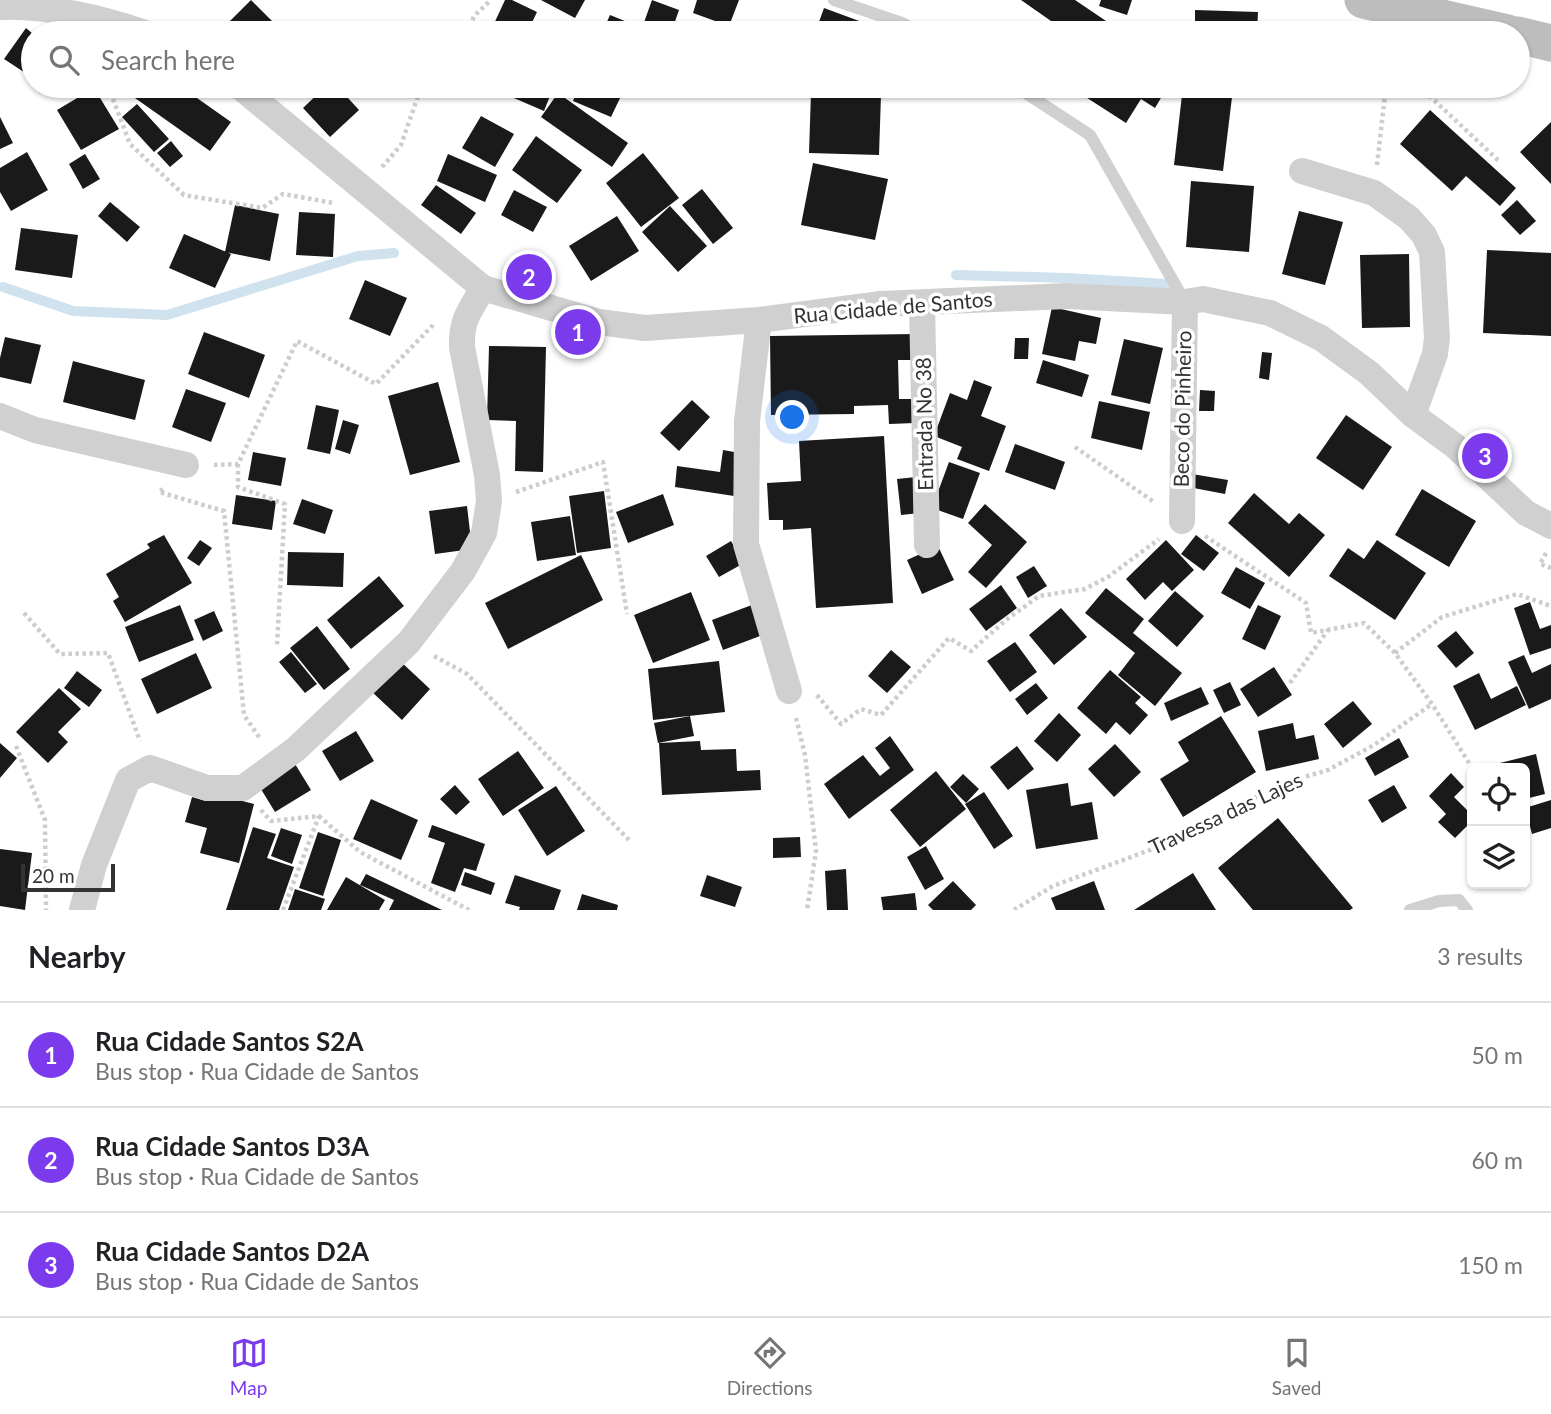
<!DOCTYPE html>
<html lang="en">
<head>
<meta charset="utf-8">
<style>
  :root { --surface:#fff; --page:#f2f2f2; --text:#202124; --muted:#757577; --line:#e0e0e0; --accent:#7c3aed }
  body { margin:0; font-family:Lato,sans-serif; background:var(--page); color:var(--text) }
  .controls { position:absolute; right:21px; bottom:21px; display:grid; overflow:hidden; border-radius:10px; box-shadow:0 2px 5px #0004 }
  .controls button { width:63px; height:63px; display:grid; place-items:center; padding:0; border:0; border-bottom:2px solid var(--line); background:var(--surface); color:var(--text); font:35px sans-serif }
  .scale { position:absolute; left:21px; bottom:18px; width:94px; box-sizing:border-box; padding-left:7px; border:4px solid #333; border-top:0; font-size:19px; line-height:24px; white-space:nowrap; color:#333; -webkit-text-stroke:5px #fff; paint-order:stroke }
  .you { position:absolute; left:793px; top:418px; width:24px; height:24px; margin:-18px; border:5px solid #fff; border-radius:50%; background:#1a73e8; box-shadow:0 0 0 10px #1a73e833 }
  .badge { display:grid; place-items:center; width:46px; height:46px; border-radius:50%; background:var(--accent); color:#fff; font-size:23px; font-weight:700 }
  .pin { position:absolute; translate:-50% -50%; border:4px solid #fff; box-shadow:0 2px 7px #0006 }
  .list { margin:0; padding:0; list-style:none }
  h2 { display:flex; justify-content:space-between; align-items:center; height:91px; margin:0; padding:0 28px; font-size:30px }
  h2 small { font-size:23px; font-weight:400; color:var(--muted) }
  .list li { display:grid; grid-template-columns:46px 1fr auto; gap:21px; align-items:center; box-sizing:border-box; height:105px; padding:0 28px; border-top:2px solid var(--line) }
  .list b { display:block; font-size:26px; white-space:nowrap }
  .list p { margin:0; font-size:23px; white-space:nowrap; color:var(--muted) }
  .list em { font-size:23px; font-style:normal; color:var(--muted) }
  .icon { flex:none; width:38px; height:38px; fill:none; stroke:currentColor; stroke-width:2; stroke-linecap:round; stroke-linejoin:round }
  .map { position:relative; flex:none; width:1551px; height:910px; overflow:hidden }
  .search { position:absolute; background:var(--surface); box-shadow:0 2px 5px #0004; left:21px; right:21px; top:21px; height:77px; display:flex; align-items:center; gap:18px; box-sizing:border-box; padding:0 24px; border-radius:38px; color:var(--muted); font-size:26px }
  .sheet { height:406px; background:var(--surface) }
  nav { display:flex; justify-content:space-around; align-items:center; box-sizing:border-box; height:98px; border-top:2px solid var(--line); background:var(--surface); font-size:19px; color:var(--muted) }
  nav a { display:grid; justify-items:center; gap:4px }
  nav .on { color:var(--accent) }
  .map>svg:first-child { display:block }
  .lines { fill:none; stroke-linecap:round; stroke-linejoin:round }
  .stream { stroke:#cfe2ee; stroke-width:10 }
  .building { fill:#1a1a1a }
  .path { stroke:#cdcdcd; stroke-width:4.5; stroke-dasharray:3.5 3.5; stroke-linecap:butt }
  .service { stroke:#d0d0d0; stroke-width:12 }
  .minor { stroke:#d0d0d0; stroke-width:26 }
  .secondary { stroke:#bdbdbd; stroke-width:37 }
  .labels { text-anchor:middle; stroke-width:7; stroke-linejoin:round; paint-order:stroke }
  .street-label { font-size:21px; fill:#333; stroke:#fff }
</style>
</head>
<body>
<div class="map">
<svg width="1551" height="910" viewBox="0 0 1551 910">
  <rect width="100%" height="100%" fill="#fff"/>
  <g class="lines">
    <!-- stream -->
    <path class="stream" d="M956,275L1067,278L1168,284
      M3,287L73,311L167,315L358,256L394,253"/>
  </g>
  <!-- building -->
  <path class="building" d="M251,0L284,33H226L222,29Z
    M505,0H512L537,12L527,33H502L492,28Z
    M541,0H585L575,18Z
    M652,0L679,10L671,33H602L610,15L642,28Z
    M697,0H739L729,26L693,13Z
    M1021,0H1075L1109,23L1102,33H1043L1051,21Z
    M1101,0H1132L1127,15L1099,6Z
    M824,8L870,25L867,33H815Z
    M1195,10L1258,12L1257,33H1195Z
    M26,28L33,34V78L4,59Z
    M118,86H180L231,122L210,151Z
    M326,86H337L359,110L330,137L303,108Z
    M492,86H540L552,91L544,111L491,88Z
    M579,86H599L621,96L611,117L573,101Z
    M601,86H629L625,96Z
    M1086,86H1168L1155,108L1141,99L1126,123L1081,94Z
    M1183,86L1233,89L1223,171L1174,165Z
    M94,88L119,129L81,150L57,110Z
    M811,92L881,95L879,155L809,153Z
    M558,93L628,143L612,167L541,117Z
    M137,104L169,139L154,152L122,117Z
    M1430,110L1516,188L1500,206L1466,176L1452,191L1400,144Z
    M481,116L514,134L495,167L462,148Z
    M0,117L13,143L0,149Z
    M1551,122V184L1520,152Z
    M536,136L582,170L557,203L512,170Z
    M171,141L183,156L170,167L157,153Z
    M27,152L48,190L11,211L0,192V168Z
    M643,153L679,198L641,227L606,183Z
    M85,154L100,179L83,189L69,164Z
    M448,154L497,175L485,202L437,181Z
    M813,163L888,179L875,240L801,225Z
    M1191,181L1254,186L1249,252L1186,247Z
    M436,185L476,213L461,234L421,205Z
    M702,189L733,228L713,244L682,205Z
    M514,190L547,207L533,232L501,215Z
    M1517,200L1536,221L1520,235L1501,215Z
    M110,202L140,227L127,242L98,216Z
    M235,205L279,214L270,261L225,252Z
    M670,206L707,246L678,272L642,232Z
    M1299,211L1343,222L1325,285L1282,274Z
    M299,212L335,214L333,257L296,255Z
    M617,216L639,251L591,281L569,246Z
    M21,228L78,235L72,278L15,270Z
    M184,234L231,254L215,288L169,268Z
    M1487,250L1551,253V336L1483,333Z
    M1409,254L1410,327L1362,328L1360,255Z
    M365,280L407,298L390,336L349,319Z
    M1052,307L1101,318L1096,344L1079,341L1075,361L1042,354Z
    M204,332L265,355L249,398L188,374Z
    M915,334L916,360H898L899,399H915V423L889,424L888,405L854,406V414L771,415L770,336Z
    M5,337L41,345L31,384L0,377V358Z
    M1015,338H1029L1028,359H1014Z
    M1124,339L1163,348L1150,404L1111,395Z
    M489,346L546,347L543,472L515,471L516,421L487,420Z
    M1262,352L1272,353L1269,380L1259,378Z
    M1043,360L1089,375L1082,397L1036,383Z
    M73,361L145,380L135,420L63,402Z
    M974,380L992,387L981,416L1006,426L989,471L957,459L962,447L934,436L950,393L967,400Z
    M438,382L460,462L410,475L388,396Z
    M186,389L226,403L211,442L172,427Z
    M1200,390L1215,391L1214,411H1199Z
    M692,400L710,417L679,451L660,433Z
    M1099,401L1150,412L1142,450L1091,438Z
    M316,405L339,410L330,454L307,449Z
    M1346,415L1392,447L1363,490L1316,458Z
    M343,420L359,425L350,454L335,449Z
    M884,436L893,603L816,608L811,528L783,530V520H769L767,483L801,481L799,441Z
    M1015,444L1065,462L1055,490L1005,472Z
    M723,450L740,453L734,496L675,487L677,466L720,472Z
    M253,452L286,458L281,486L248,480Z
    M949,462L980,473L963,519L932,508Z
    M1186,473L1228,480L1225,494L1183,486Z
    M916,477L920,513L901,515L897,479Z
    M1422,489L1476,521L1449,567L1395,535Z
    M604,491L611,548L577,553L569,496Z
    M1254,493L1289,524L1299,513L1325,535L1289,577L1228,523Z
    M663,494L674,525L628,543L616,512Z
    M236,495L276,501L272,530L232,524Z
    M302,499L333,510L325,534L293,524Z
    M985,504L1027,542L986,588L968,572L992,545L968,523Z
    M467,506L472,549L435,554L429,511Z
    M570,516L576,555L537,561L531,522Z
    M164,535L192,583L125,622L113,601L119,597L106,574L150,548L147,544Z
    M1196,535L1219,553L1204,571L1181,554Z
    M200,540L212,548L199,566L187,558Z
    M1166,540L1194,570L1172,591L1163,582L1145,600L1126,579Z
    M1377,540L1426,573L1395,620L1329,576L1348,548L1364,559Z
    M731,541L744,563L719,577L706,556Z
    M938,546L954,580L922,594L907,560Z
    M288,552L344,553L343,587L287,585Z
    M581,555L603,600L508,649L485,603Z
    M1034,566L1047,586L1028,598L1016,577Z
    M1236,567L1265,583L1250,609L1221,593Z
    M379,576L404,606L351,649L327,620Z
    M1001,585L1017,608L986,631L969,609Z
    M1106,588L1144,619L1133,633L1182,673L1155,706L1118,675L1135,653L1085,613Z
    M1175,591L1204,616L1177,647L1148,621Z
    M691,592L710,640L653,663L634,615Z
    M1530,602L1540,629L1551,625V648L1530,655L1514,608Z
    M757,603L768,633L723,650L712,620Z
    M180,605L194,640L139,662L125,627Z
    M1258,605L1281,616L1265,650L1242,639Z
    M1061,608L1087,637L1054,665L1029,635Z
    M214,611L223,631L203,641L194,620Z
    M317,626L350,669L324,690L290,648Z
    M1456,631L1474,653L1456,668L1437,646Z
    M1015,642L1037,672L1010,692L987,661Z
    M891,650L911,667L887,693L868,676Z
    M291,652L317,684L305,693L279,662Z
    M196,653L212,688L157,714L141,679Z
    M1524,655L1532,673L1551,664V699L1529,709L1508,662Z
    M399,660L430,689L402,720L371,691Z
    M719,661L725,712L653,720L648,669Z
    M1274,667L1292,695L1258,717L1240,689Z
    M1110,670L1141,697L1135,703L1148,715L1130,735L1116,722L1106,734L1077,708Z
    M77,671L102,690L89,707L64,688Z
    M1479,673L1491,699L1517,686L1526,705L1475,730L1453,686Z
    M1230,682L1241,705L1224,713L1213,690Z
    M1036,683L1048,698L1027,715L1015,699Z
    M1201,687L1209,704L1171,721L1164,703Z
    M59,688L81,709L58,732L68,742L48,763L16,732Z
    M1353,701L1372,724L1343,748L1324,724Z
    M1059,713L1081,735L1057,762L1034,741Z
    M690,716L694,736L658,743L654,723Z
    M1221,716L1256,772L1183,817L1160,779L1189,761L1178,742Z
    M1293,723L1296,739L1314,735L1319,759L1266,771L1258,731Z
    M356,731L374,761L340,781L322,751Z
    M890,736L914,770L849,819L824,784L863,755L880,776L890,768L875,748Z
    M1399,738L1409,757L1375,776L1365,758Z
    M700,741L701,750L736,749L737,771L760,770L761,790L662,795L659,743Z
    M0,743L17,758L0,778Z
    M1115,744L1141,772L1114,797L1088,769Z
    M1017,746L1034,769L1008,790L990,767Z
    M518,751L544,788L503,816L478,779Z
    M1536,754L1545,794L1525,799V768H1488V766Z
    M292,759L311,790L275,812L256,781Z
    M936,771L966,809L920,847L890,810Z
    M1451,773L1464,787L1454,797L1472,815V821L1455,838L1438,822L1446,814L1429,796Z
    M963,774L979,789L966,803L950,787Z
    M1068,783L1071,806L1092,802L1098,839L1036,849L1026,790Z
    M455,785L470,802L456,815L440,799Z
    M1394,785L1407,808L1382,823L1368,800Z
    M556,786L585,831L547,856L518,810Z
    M208,792L254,804L239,863L200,853L207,828L185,822L192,797L206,801Z
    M984,792L1013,836L994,849L965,804Z
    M371,799L418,820L401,860L353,839Z
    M1551,800V828L1532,834L1525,808Z
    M1278,818L1353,908L1350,910H1253L1218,868Z
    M432,825L485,844L476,871L464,868L455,892L431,883L445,843L428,837Z
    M253,827L276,834L267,858L294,867L279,910H226Z
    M281,828L302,835L292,864L271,856Z
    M318,832L341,840L323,896L299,888Z
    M800,837L801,857L773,858V838Z
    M926,846L944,879L925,890L907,857Z
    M0,849L32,853L25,910L0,906Z
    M846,869L848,910H827L825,871Z
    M465,872L495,883L491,895L461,885Z
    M1193,873L1216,910H1134Z
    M366,874L442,910H389L394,900L360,885Z
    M515,875L561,890L554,910H519L520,907L505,903Z
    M707,875L742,887L735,907L700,896Z
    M346,877L385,900L379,910H327Z
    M953,881L976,905L971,910H933L928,905Z
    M1094,881L1105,910H1056L1051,898Z
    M295,889L325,899L321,910H288Z
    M915,893L917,910H883L881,897Z
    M582,894L618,905L617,910H577Z"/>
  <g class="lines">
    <!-- path -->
    <path class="path" d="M467,33L474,16L491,0
      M108,86L130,144L184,195L262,208L283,194L334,203
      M1419,86L1500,162
      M1377,165L1386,86
      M382,167L401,145L418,96L435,86
      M1075,447L1154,502
      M238,464V487L285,504L277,645
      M214,465L238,464L297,341L376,384L434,324
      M163,489L159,492L224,511L244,715L261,740
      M516,492L603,462L627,614
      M1205,536L1306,603L1311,633L1364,623L1395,653L1432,704L1471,766
      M1546,553L1540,564L1551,568
      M24,613L60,654L108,653L140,741
      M1395,653L1442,617L1517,594L1551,606
      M434,656L467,674L629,840
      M1290,683L1328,630
      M817,695L841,724L861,709L881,715L949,638L971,651L1006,620L1039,596L1085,589L1108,577L1159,539
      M796,718L805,755L816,851L807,910
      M16,746L45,820L46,910
      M261,810L271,821L319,816L360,852L469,910
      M283,910L319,816
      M1014,910L1053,886L1150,850L1284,783L1328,770L1374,745L1432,704"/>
    <!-- service -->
    <path class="service" d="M834,0L902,23L920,33
      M1015,86L1090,135L1185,302
      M1410,910L1439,901L1459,900L1467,910"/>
    <!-- minor -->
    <path class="minor" d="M0,7C46,5 102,18 145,33
      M239,86L483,288L599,322L645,328L759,320L881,304L1067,296L1185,302L1203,299L1270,313L1321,338L1369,373L1413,415L1455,446L1526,513L1551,526
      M1302,171L1374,193L1409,218L1424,235L1432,252L1437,338L1435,354L1413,415
      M922,303L927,545
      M759,320L747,421L746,544L789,691
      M0,416L35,430L186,465
      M1182,521L1185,302
      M82,910L94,865L128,780L150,768L207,788H243L296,749L409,642L463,571L484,533L489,501L487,475L462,347C461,319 470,311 483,288"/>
    <!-- secondary -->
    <path class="secondary" d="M1363,0L1508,33
      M1518,35L1551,43"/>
  </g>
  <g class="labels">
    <!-- street labels -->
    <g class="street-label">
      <text transform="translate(893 308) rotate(-5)" y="7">Rua Cidade de Santos</text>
      <text transform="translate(1183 409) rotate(-89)" y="7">Beco do Pinheiro</text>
      <text transform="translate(925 424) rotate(-91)" y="7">Entrada No 38</text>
      <text transform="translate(1226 814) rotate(-25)" y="7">Travessa das Lajes</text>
    </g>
  </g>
</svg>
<div class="controls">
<button><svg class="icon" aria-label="locate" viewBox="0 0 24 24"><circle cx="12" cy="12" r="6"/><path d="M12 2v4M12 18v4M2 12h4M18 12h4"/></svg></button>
<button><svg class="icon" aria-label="layers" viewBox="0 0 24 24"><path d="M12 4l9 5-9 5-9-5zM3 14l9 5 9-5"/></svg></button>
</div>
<div class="scale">20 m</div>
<div class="you"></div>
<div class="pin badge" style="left:578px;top:332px">1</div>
<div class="pin badge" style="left:529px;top:277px">2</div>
<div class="pin badge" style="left:1485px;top:456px">3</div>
<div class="search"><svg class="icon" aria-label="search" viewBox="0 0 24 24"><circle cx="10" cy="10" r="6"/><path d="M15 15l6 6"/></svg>Search here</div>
</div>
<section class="sheet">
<h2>Nearby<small>3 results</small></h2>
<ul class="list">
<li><span class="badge">1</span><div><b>Rua Cidade Santos S2A</b><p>Bus stop · Rua Cidade de Santos</p></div><em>50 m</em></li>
<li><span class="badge">2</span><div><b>Rua Cidade Santos D3A</b><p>Bus stop · Rua Cidade de Santos</p></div><em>60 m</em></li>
<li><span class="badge">3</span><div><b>Rua Cidade Santos D2A</b><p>Bus stop · Rua Cidade de Santos</p></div><em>150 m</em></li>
</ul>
</section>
<nav>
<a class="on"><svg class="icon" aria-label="map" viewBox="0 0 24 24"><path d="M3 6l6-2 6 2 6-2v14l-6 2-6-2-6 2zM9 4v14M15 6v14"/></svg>Map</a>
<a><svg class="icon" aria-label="directions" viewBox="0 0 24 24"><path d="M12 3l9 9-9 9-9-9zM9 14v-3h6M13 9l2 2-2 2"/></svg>Directions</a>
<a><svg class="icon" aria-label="saved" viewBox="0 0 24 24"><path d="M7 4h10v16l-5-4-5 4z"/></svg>Saved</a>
</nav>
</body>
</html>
